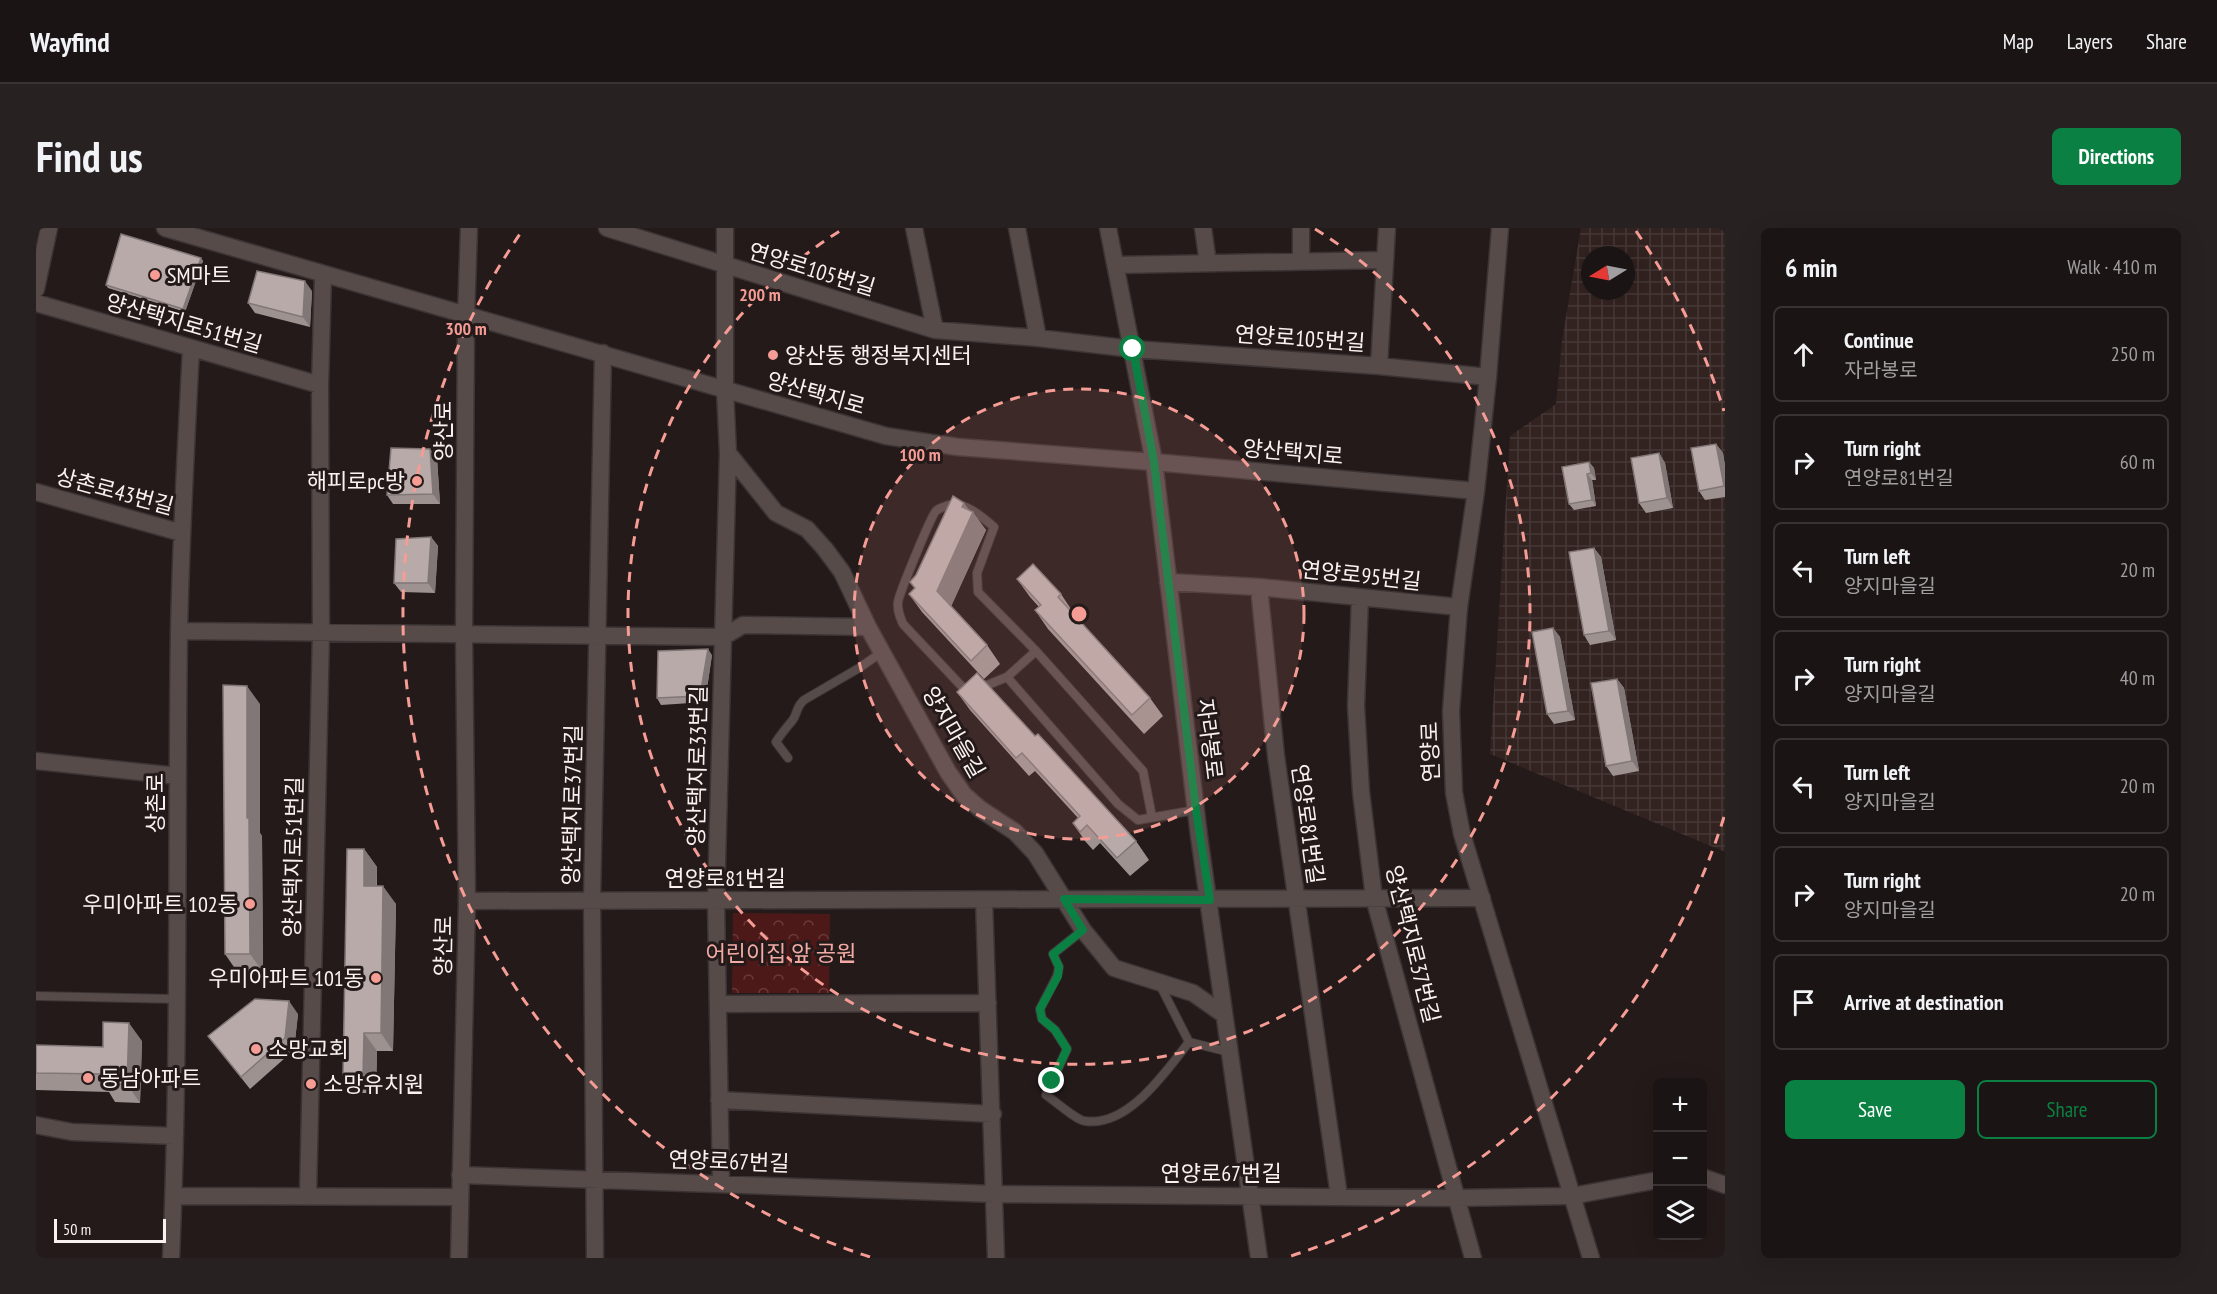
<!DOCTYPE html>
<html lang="en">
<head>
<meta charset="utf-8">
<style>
  :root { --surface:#1b1414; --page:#282122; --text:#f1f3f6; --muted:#a09ea0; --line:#393334; --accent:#0b8043 }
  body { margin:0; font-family:"PT Sans Narrow","Noto Sans KR",sans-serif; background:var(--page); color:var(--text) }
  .controls { position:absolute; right:18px; bottom:18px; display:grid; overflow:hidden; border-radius:9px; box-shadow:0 6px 24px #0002 }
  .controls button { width:54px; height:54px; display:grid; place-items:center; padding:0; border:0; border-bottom:2px solid var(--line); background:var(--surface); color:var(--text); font:30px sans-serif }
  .compass { position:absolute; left:1545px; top:18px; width:54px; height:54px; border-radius:50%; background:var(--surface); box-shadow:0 6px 24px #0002; rotate:260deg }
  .scale { position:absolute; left:18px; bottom:15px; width:112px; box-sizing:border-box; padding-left:6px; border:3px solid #faf2f1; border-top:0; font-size:16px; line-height:21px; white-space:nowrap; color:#faf2f1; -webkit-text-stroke:4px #241a1a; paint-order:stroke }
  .stop { position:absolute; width:18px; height:18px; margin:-14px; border:4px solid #0b8043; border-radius:50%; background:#fff }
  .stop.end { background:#0b8043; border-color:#fff; box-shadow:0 2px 6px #0008 }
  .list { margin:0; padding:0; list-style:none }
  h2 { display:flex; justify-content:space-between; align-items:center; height:78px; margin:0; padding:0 24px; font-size:26px }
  h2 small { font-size:20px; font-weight:400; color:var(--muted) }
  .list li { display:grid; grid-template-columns:39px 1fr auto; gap:18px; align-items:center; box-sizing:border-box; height:96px; margin:0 12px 12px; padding:0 12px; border:2px solid var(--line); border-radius:9px }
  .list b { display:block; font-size:22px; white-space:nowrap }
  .list p { margin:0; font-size:20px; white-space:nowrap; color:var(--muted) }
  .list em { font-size:20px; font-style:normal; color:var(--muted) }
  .actions { display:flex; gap:12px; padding:18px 24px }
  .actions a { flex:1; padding:14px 0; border:2px solid var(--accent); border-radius:9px; text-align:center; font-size:21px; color:var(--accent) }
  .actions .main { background:var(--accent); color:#fff }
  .icon { flex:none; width:33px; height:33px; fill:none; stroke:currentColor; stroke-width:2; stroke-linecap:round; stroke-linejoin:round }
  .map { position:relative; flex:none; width:1689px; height:1030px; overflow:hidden; border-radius:9px }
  header { display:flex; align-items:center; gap:36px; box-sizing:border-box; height:84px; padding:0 30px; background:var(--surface); border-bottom:2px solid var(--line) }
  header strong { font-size:28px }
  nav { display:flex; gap:33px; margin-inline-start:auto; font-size:21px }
  .intro { display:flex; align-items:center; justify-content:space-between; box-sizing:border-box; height:144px; padding:0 36px }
  h1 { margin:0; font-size:42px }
  .button { padding:15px 27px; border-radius:9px; background:var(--accent); color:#fff; font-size:21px; font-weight:700 }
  main { display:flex; gap:36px; padding:0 36px }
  aside { flex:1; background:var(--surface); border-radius:9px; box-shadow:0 6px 24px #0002 }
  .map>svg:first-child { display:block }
  .industrial { fill:url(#industrial-grid); fill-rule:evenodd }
  .park { fill:url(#park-crowns) }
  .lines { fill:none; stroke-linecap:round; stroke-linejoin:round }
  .service-casing { stroke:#3c3434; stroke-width:10 }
  .minor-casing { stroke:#3c3434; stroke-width:19 }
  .tertiary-casing { stroke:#3c3434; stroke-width:19 }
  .service { stroke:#574b4a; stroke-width:8 }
  .minor { stroke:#574b4a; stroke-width:16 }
  .tertiary { stroke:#574b4a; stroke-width:16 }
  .wall { fill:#9e9291 }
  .shaded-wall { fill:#817776 }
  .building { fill:#b8aaa9; stroke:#817776; stroke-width:1.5 }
  .route { stroke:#0b8043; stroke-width:8 }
  .ring { fill:none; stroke:#f59c95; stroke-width:3; stroke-dasharray:10 8 }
  .poi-dot { fill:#f59c95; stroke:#241a1a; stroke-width:2 }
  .labels { text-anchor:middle; stroke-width:6; stroke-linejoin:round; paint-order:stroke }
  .street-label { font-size:22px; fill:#faf2f1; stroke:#241a1a }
  .poi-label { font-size:22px; fill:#faf2f1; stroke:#241a1a; text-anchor:start }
  .park-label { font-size:22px; fill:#f1aaa4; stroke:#241a1a }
  .centre { fill:#f59c95; stroke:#241a1a; stroke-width:3 }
  .ring-label { font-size:18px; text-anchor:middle; font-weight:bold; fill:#f59c95; stroke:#241a1a; stroke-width:6; stroke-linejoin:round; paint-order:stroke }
</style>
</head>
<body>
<header>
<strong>Wayfind</strong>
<nav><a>Map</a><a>Layers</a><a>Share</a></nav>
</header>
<div class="intro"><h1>Find us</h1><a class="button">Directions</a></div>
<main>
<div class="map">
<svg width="1689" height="1030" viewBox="0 0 1689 1030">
  <defs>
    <pattern id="industrial-grid" width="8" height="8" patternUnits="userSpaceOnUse" patternTransform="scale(1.5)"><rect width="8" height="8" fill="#322220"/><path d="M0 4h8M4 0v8" fill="none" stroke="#463836"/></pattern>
    <pattern id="park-crowns" width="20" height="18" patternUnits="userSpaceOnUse" patternTransform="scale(1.5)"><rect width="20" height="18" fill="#4d1918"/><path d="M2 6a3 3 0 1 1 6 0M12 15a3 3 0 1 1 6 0" fill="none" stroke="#683b3a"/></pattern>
  </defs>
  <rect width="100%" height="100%" fill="#241a1a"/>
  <!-- industrial -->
  <path class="industrial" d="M1545,0H1689V624L1454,526L1474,208L1520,176L1526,112ZM1554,27H1590V63H1554Z"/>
  <!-- park -->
  <path class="park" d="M697,685L794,686L793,765H696Z"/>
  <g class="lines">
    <defs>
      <path id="service" d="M1000,423L971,449L1082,576L1102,592L1160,582
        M971,449L932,465L867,396C864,389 861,382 862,374C863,366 895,288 900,283C903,280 910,278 913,277C930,274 946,289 958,299L941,345L942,364L1000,423L1107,543L1116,589
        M752,530L740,514C745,506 750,500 756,493C762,486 759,480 768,472L823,440L846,424
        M1047,702L1017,726L1023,739L1021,748L1004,781L1006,791L1019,802L1031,821L1010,867C1019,873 1040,892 1049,893C1092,900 1130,843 1153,814
        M1123,755L1153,814L1193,824
        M0,768L140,771"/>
      <path id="minor" d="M571,0L899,102L1002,110L1097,121L1343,138L1452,149
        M878,0L899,102
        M981,0L1002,110
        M1072,0L1118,234L1163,608L1223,1030
        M1167,0L1172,35
        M1265,34V0
        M1081,37L1349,32
        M0,61L13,0
        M0,75L284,157
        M1343,138L1351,0
        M692,225L740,285L771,301L789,321L806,344L832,399L912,544L928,567L944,581L979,604L999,625L1047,702L1078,740L1157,765L1187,786
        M0,264L146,305
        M1132,354L1223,359L1423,379
        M1223,359L1240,528L1303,968
        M1324,369L1320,478L1325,564L1338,670L1437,1030
        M143,403L687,409L707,397L832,399
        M0,533L142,548
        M948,672L960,1030
        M431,673L1446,670
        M682,776L952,775
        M683,872L957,886
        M0,897L36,904L139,908
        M424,947L960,966L1420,970L1536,968L1622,952
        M1666,949L1689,957
        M685,955L680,672L692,225L689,162V0
        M272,967L285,405L284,157L287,47
        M138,968L424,969
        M135,1030C144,822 140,613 143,404C145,309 150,215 155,121
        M559,1030L556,673L567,125"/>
      <path id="tertiary" d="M129,0L850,208L922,219L1118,234L1440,263
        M1464,0L1452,149L1440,263L1423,379L1415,483L1418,565L1426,606L1555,1030
        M423,1030L431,673L428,406L430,89L433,0"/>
    </defs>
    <!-- service casing -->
    <use href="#service" class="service-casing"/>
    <!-- minor casing -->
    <use href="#minor" class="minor-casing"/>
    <!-- tertiary casing -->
    <use href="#tertiary" class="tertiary-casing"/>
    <!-- service -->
    <use href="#service" class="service"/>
    <!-- minor -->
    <use href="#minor" class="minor"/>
    <!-- tertiary -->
    <use href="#tertiary" class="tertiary"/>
  </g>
  <!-- wall -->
  <path class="wall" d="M165,30L167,33L149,84L72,60L70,57Z
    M276,63L274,99L219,85L212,75Z
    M1680,216L1687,225L1689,238V269L1669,272L1663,263Z
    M1623,225L1629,235L1637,280L1610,285L1603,275Z
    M401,230L404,276H357L351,267Z
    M1553,234L1558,240L1560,252H1556L1560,278L1538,282L1533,276Z
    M933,282L950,302L915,378L951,417L964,436L948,451L886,384L873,366L879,361L874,354L880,347Z
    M395,309L402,318L399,365L365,364L358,355Z
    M1558,320L1565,329L1580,412L1554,417L1548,407Z
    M981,351L1025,366L1037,384L1036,385L1114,470L1127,488L1108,506L1012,401L999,382L1003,379L994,369Z
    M1517,400L1524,409L1539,492L1518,496L1511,486Z
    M676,427L669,474L625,477L621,470Z
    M1581,451L1588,460L1603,543L1577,548L1570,538Z
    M921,464L999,508L1100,613L1113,632L1094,648L1064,615L1057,622L1049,613L1037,595L1042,590L999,543L993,548L934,482Z
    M224,476V605L226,608L227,744L202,745L189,726Z
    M328,621L341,639V658L360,676L357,823H341L340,865H320L307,846Z
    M262,786L258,822L214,861L172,808Z
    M106,813L104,875L79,874L73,864L0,862V817L67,819Z"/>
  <!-- shaded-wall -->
  <path class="shaded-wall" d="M165,30L167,33L149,84L147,81Z
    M269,53L276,63L274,99L267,89Z
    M1680,216L1687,225L1689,238V260L1688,258Z
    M394,221L401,230L404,276L397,266Z
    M1623,225L1629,235L1637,280L1631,270Z
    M1553,234L1558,240L1560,252L1555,245Z
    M1551,246L1556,252L1560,278L1556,272Z
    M928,275L936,286L937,284L950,302L914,381L901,363Z
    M395,309L402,318L399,365L392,355Z
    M1558,320L1565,329L1580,412L1573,403Z
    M1517,400L1524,409L1539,492L1532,483Z
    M672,421L676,427L669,474L664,468Z
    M1581,451L1588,460L1603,543L1596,533Z
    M211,458L224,476V605L226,608L227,744L214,726L211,590Z
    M328,621L341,639L340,676L328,658Z
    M347,658L360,676L357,823L345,805Z
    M253,773L262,786L258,822L249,810Z
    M93,795L106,813L104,875L91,856Z
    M328,805L341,823L340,865L327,847Z"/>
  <!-- building -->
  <path class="building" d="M85,6L165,30L147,81L70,57Z
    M221,43L269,53L267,89L212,75Z
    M1680,216L1688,258L1663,263L1655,220Z
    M355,220L394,221L397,266L351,267Z
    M1623,225L1631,270L1603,275L1595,230Z
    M1553,234L1555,245L1551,246L1556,272L1533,276L1526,239Z
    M917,268L928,275L926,279L937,284L901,363L951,417L935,433L873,366L879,360L874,354L880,347Z
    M395,309L392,355H358L360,311Z
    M1558,320L1573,403L1548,407L1533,324Z
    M997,336L1025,366L1022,369L1114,470L1096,487L999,382L1005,377L981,351Z
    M1517,400L1532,483L1511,486L1496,404Z
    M672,421L664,468L621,470L622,423Z
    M941,445L999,508L1002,506L1100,613L1081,630L1051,597L1044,604L1037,595L1044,588L986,525L980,530L921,464Z
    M1581,451L1596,533L1570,538L1555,455Z
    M187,457L211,458V590H213L214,726H189Z
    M311,621H328V658H347L345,805H328L327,847L307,846Z
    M219,771L253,773L249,810L205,849L172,808Z
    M67,794L93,795L91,856H66L67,846L0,845V817L67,819Z"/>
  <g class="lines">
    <!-- route -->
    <path class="route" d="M1016,853L1031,821L1019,802L1006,791L1004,781L1022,748L1023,739L1017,726L1047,702L1028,671L1174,672L1160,582L1118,234L1097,121"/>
  </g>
  <!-- distance rings -->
  <circle cx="1043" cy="386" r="225" fill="#f59c95" fill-opacity=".12"/>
  <g class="ring">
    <circle cx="1043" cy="386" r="225"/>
    <path d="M1279 1A451 451 0 1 1 807 1"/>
    <path d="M1688 589A676 676 0 0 1 1252 1029M834 1029A676 676 0 0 1 486 3M1600 3A676 676 0 0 1 1688 183"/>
  </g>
  <!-- markers -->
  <g class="poi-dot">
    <circle cx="119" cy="47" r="6"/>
    <circle cx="737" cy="127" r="6"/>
    <circle cx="381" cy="253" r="6"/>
    <circle cx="214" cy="676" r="6"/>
    <circle cx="340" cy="750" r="6"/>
    <circle cx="220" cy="821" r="6"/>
    <circle cx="52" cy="850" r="6"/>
    <circle cx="275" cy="856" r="6"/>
  </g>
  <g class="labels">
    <!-- street labels -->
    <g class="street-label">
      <text transform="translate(776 41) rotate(17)" y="8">연양로105번길</text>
      <text transform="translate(148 95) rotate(16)" y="8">양산택지로51번길</text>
      <text transform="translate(1264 110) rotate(4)" y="8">연양로105번길</text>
      <text transform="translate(780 165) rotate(16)" y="8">양산택지로</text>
      <text transform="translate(407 203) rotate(-90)" y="8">양산로</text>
      <text transform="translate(1257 224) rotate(5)" y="8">양산택지로</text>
      <text transform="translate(79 263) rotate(15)" y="8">상촌로43번길</text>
      <text transform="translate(1325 347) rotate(6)" y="8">연양로95번길</text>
      <text transform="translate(918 504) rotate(60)" y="8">양지마을길</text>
      <text transform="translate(1174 511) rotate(83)" y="8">자라봉로</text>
      <text transform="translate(1394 524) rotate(-92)" y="8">연양로</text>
      <text transform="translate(661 538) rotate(-89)" y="8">양산택지로33번길</text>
      <text transform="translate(119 575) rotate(-90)" y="8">상촌로</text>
      <text transform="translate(536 577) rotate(-89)" y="8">양산택지로37번길</text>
      <text transform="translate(1272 596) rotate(82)" y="8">연양로81번길</text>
      <text transform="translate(257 629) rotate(-89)" y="8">양산택지로51번길</text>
      <text x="689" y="658">연양로81번길</text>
      <text transform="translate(1377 716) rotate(76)" y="8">양산택지로37번길</text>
      <text transform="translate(407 718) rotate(-89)" y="8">양산로</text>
      <text transform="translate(693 933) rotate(2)" y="8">연양로67번길</text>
      <text x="1185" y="953">연양로67번길</text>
    </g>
    <!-- poi labels -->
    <g class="poi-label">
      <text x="131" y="55">SM마트</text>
      <text x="749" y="135">양산동 행정복지센터</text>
      <text x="369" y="261" text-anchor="end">해피로pc방</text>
      <text x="202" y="684" text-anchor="end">우미아파트 102동</text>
      <text x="328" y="758" text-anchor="end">우미아파트 101동</text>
      <text x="232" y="829">소망교회</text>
      <text x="64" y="858">동남아파트</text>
      <text x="287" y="864">소망유치원</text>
    </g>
    <!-- park labels -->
    <g class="park-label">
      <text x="745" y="733">어린이집 앞 공원</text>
    </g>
  </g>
  <circle cx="1043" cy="386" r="9" class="centre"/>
  <g class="ring-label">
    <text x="724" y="73">200 m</text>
    <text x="430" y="107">300 m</text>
    <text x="884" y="233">100 m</text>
  </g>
</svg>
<div class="controls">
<button>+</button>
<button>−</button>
<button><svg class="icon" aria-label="layers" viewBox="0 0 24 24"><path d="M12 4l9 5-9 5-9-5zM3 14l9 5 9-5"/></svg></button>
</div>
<svg class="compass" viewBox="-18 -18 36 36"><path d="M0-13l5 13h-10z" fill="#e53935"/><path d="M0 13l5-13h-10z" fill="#a09ea0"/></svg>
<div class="scale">50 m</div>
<div class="stop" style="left:1097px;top:121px"></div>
<div class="stop end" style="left:1016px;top:853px"></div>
</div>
<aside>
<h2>6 min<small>Walk · 410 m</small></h2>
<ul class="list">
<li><svg class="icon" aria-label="ahead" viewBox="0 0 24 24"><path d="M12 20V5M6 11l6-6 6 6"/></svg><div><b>Continue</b><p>자라봉로</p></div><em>250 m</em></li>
<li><svg class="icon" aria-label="right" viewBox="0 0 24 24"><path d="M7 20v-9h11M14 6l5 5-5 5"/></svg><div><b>Turn right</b><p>연양로81번길</p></div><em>60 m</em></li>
<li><svg class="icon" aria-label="left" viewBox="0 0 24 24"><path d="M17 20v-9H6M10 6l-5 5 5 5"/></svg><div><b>Turn left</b><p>양지마을길</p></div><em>20 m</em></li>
<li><svg class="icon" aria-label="right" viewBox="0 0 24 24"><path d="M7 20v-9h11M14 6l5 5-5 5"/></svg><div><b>Turn right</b><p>양지마을길</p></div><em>40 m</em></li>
<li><svg class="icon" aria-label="left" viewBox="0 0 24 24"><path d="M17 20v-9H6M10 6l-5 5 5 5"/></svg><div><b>Turn left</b><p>양지마을길</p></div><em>20 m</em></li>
<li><svg class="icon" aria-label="right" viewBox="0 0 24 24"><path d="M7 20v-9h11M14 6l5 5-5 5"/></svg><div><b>Turn right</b><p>양지마을길</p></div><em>20 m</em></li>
<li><svg class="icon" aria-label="arrive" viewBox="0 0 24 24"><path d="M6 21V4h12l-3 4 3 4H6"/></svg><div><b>Arrive at destination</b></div></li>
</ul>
<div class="actions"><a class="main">Save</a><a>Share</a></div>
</aside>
</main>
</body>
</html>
